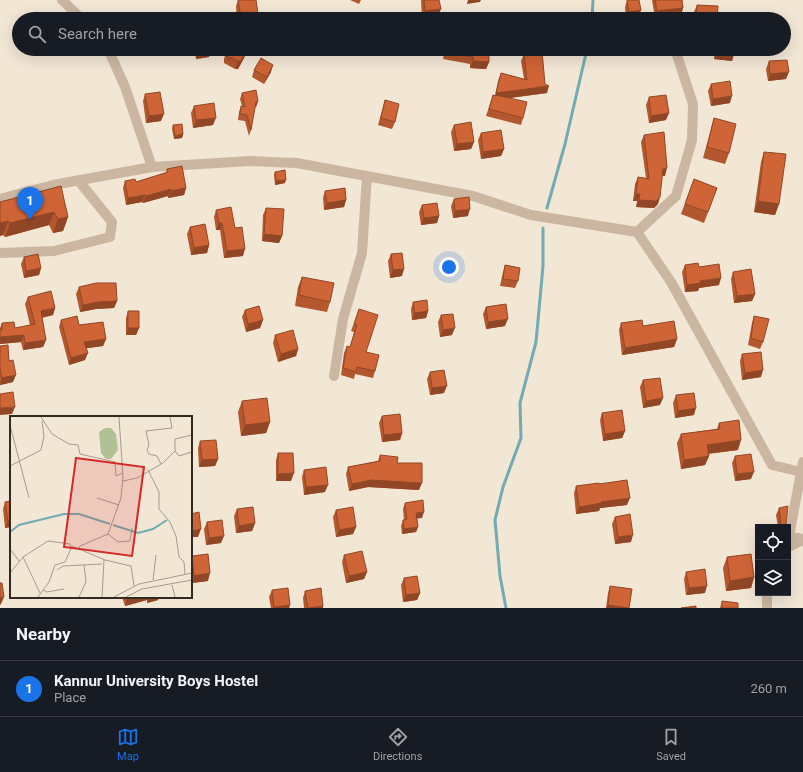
<!DOCTYPE html>
<html lang="en">
<head>
<meta charset="utf-8">
<style>
  :root { --surface:#171b24; --page:#20242c; --text:#f1f3f6; --muted:#9ea1a6; --line:#363941; --accent:#1a73e8 }
  body { margin:0; font-family:Roboto,sans-serif; background:var(--page); color:var(--text) }
  .controls { position:absolute; right:12px; bottom:12px; display:grid; overflow:hidden; border-radius:0px; box-shadow:0 4px 16px #0002 }
  .controls button { width:36px; height:36px; display:grid; place-items:center; padding:0; border:0; border-bottom:1px solid var(--line); background:var(--surface); color:var(--text); font:20px sans-serif }
  .you { position:absolute; left:449px; top:267px; width:14px; height:14px; margin:-10px; border:3px solid #fff; border-radius:50%; background:#1a73e8; box-shadow:0 0 0 6px #1a73e833 }
  .badge { display:grid; place-items:center; width:26px; height:26px; border-radius:50%; background:var(--accent); color:#fff; font-size:13px; font-weight:700 }
  .pin { position:absolute; translate:-50% -33px; filter:drop-shadow(0 1px 2px #0008) }
  .pin::after { content:''; position:absolute; top:21px; width:14px; height:12px; background:inherit; clip-path:polygon(0 0,100% 0,50% 100%) }
  .list { margin:0; padding:0; list-style:none }
  h2 { display:flex; justify-content:space-between; align-items:center; height:52px; margin:0; padding:0 16px; font-size:17px }
  h2 small { font-size:13px; font-weight:400; color:var(--muted) }
  .list li { display:grid; grid-template-columns:26px 1fr auto; gap:12px; align-items:center; box-sizing:border-box; height:56px; padding:0 16px; border-top:1px solid var(--line) }
  .list b { display:block; font-size:15px; white-space:nowrap }
  .list p { margin:0; font-size:13px; white-space:nowrap; color:var(--muted) }
  .list em { font-size:13px; font-style:normal; color:var(--muted) }
  .icon { flex:none; width:22px; height:22px; fill:none; stroke:currentColor; stroke-width:2; stroke-linecap:round; stroke-linejoin:round }
  .map { position:relative; flex:none; width:803px; height:608px; overflow:hidden }
  .search { position:absolute; background:var(--surface); box-shadow:0 4px 16px #0002; left:12px; right:12px; top:12px; height:44px; display:flex; align-items:center; gap:10px; box-sizing:border-box; padding:0 14px; border-radius:22px; color:var(--muted); font-size:15px }
  .sheet { height:108px; background:var(--surface) }
  nav { display:flex; justify-content:space-around; align-items:center; box-sizing:border-box; height:56px; border-top:1px solid var(--line); background:var(--surface); font-size:11px; color:var(--muted) }
  nav a { display:grid; justify-items:center; gap:2px }
  nav .on { color:var(--accent) }
  .map>svg:first-child { display:block }
  .lines { fill:none; stroke-linecap:round; stroke-linejoin:round }
  .stream { stroke:#72abb1; stroke-width:3 }
  .minor { stroke:#cbb6a1; stroke-width:10 }
  .wall { fill:#b2572e }
  .shaded-wall { fill:#914726 }
  .building { fill:#cf6536; stroke:#914726 }
  .inset-river { fill:none; stroke:#72abb1; stroke-width:2 }
  .inset-road { fill:none; stroke:#a69b8e; stroke-width:1 }
  .view { fill:#d62828; fill-opacity:0.15; stroke:#d62828; stroke-width:2 }
  .inset-edge { fill:none; stroke:#342a24; stroke-width:2 }
</style>
</head>
<body>
<div class="map">
<svg width="803" height="608" viewBox="0 0 803 608">
  <rect width="100%" height="100%" fill="#f2e6d5"/>
  <g class="lines">
    <!-- stream -->
    <path class="stream" d="M592,19L593,0
      M547,208L565,144L587,49
      M506,608L500,576L495,520L503,487L521,438L520,403L536,342L543,266V228"/>
    <!-- minor -->
    <path class="minor" d="M62,0L82,19
      M108,49L125,87L152,167
      M0,199L53,185L152,167L250,161L297,163L473,196L531,215L637,232L671,282L772,465L801,472
      M637,232L676,196L692,140L693,104L675,49
      M0,253L54,251L110,237L112,222L78,180
      M334,376L343,319L362,253L367,176
      M803,462L789,536L803,539
      M788,547L803,540
      M767,608V593"/>
  </g>
  <!-- wall -->
  <path class="wall" d="M238,0H256V19H237L236,6Z
    M350,0H361L359,4Z
    M421,0H439L438,16L422,19Z
    M627,0L641,10L638,17L626,19L625,7Z
    M652,0H682L683,8L681,15L655,18Z
    M697,5L717,19H694V12Z
    M194,49H212L209,57L196,59Z
    M445,49H489V62L486,69L470,68V64L443,59Z
    M715,49H735L734,54L732,61L714,59Z
    M246,51L244,58L238,69H235L224,63V59L226,52Z
    M524,54L545,84L547,93L509,98L523,118L521,125L486,116L493,95L495,96L498,81L501,73L524,79L521,61Z
    M769,61L786,79L768,81L766,69Z
    M254,70L271,72L264,84L252,77Z
    M711,84L730,103L711,106L708,91Z
    M242,93L258,101L256,107H255L251,130L249,136L245,121L238,120L239,112L241,106H242L240,99Z
    M145,94L161,121L146,123L143,101Z
    M649,97L666,120L649,123L646,105Z
    M385,100L395,122L392,129L378,125L383,107Z
    M194,106L213,125L193,128L191,113Z
    M714,118L729,153L725,164L703,158L711,129Z
    M173,125L183,134L182,138L174,139L172,129Z
    M454,125L474,142L471,149L454,151L451,132Z
    M481,133L504,149L501,156L481,159L478,140Z
    M644,135L665,176H662L658,204L654,208L636,207L637,201H633L635,184L638,177L646,178L641,142Z
    M764,152L779,204L775,215L754,212L761,162Z
    M167,169L186,188L184,195L168,198V196L143,203L142,202L126,205L123,188L125,181L136,182L166,173Z
    M275,172L285,183L275,185L274,175Z
    M694,179L717,188L704,223L681,214Z
    M61,186L68,217L63,231L53,233L49,225L5,237L3,235L0,236V202Z
    M325,191L346,200L344,207L324,210L323,198Z
    M454,199L468,216L453,218L451,206Z
    M422,205L439,216L437,223L421,225L419,212Z
    M266,208L282,236L279,243L262,241L263,215Z
    M216,210L235,228L243,256L224,258L220,230H216L214,217Z
    M190,227L209,245L207,253L191,255L187,234Z
    M391,254L402,276L390,278L388,261Z
    M24,257L41,268L39,275L24,278L21,264Z
    M505,265L518,281L515,288L500,286L503,272Z
    M685,265L699,267L719,285L699,288L698,291L685,292L682,272Z
    M733,272L755,294L752,301L734,303L731,279Z
    M302,277L330,302L327,312L295,306L298,287Z
    M79,287L117,301L114,308L96,309L80,312L76,294Z
    M28,297L55,308L53,315L42,318L46,340L43,347L23,350L21,342L0,344V328L2,323L15,328L30,325L25,304Z
    M413,302L428,311L426,318L412,320L411,309Z
    M486,307L505,326L486,329L483,314Z
    M359,309L366,352L375,371L373,378L355,374L354,379L341,375L344,353L347,346L350,347L354,332L351,331Z
    M245,310L263,320L260,328L246,332L242,317Z
    M128,311L139,328L136,335H126V318Z
    M441,315L452,335L440,337L438,322Z
    M754,316L763,342L760,349L748,345L752,323Z
    M61,320L79,325L106,339L103,346L86,348L85,360L69,365L59,327Z
    M621,323L643,326L677,339L674,347L622,355L619,330Z
    M275,335L298,349L296,356L278,362L273,343Z
    M0,346L9,361L13,382L0,385Z
    M742,354L761,377L742,380L740,361Z
    M430,372L444,393L430,395L427,379Z
    M643,380L660,405L643,408L640,387Z
    M676,395L694,415L675,418L673,403Z
    M242,401L270,422L266,433L241,436L238,412Z
    M602,413L625,431L622,438L603,441L600,420Z
    M382,416L402,433L400,440L382,442L379,423Z
    M719,423L738,450L708,454L709,456L705,465L681,469L677,443L681,434L717,429Z
    M200,441L218,459L215,466L199,467L198,448Z
    M278,453L291,481H276V460Z
    M380,455L397,463L419,490L368,487L349,491L346,474L348,467L378,461Z
    M735,456L751,479L735,481L732,463Z
    M304,470L325,492L304,495L302,477Z
    M599,484L627,505L600,508L599,511L576,514L574,493L576,486Z
    M5,502L11,527L5,528L3,509Z
    M405,503L422,518H417L418,527L416,532L402,534L401,526L403,520H404L403,509Z
    M779,508L786,524L785,527H778L776,515Z
    M237,509L255,523L252,531L236,533L234,516Z
    M336,510L356,527L353,534L336,537L333,517Z
    M615,517L631,542L615,544L612,524Z
    M207,522L221,543L206,545L204,529Z
    M344,555L367,572L364,579L346,583L342,562Z
    M192,556L208,581L192,583L191,577Z
    M727,557L754,577L751,588L726,591L723,568Z
    M686,572L705,593L686,595L684,579Z
    M404,578L420,593L417,600L403,602L401,585Z
    M610,586L629,608H606L608,593Z
    M272,590L290,605L289,608H271L269,597Z
    M305,591L323,608H304L303,598Z
    M122,597H159L158,600L147,603V600L125,606Z
    M722,601L738,608H720Z"/>
  <!-- shaded-wall -->
  <path class="shaded-wall" d="M468,0H481L480,2L467,4Z
    M683,8L681,15L655,18L657,11Z
    M441,9L438,16L422,19L425,11Z
    M641,10L638,17L626,19L629,12Z
    M258,14L256,19H240L241,17Z
    M212,50L209,57L196,59L198,52Z
    M246,51L244,58L238,69H235L238,61Z
    M717,52L734,54L732,61L714,59Z
    M473,61L489,62L486,69L470,68Z
    M273,65L271,72L264,84L267,77Z
    M789,72L786,79L768,81L770,74Z
    M549,86L547,93L494,100L496,93Z
    M732,96L730,103L711,106L713,99Z
    M258,101L256,107H254L256,102Z
    M669,113L666,120L649,123L651,116Z
    M164,114L161,121L146,123L149,116Z
    M216,118L213,125L193,128L196,120Z
    M183,134L182,138L174,139L175,136Z
    M474,142L471,149L454,151L457,144Z
    M504,149L501,156L481,159L483,152Z
    M667,168L665,176H660L663,169Z
    M286,180L285,183L275,185L276,181Z
    M186,188L184,195L168,198L171,191Z
    M171,189L168,196L143,203L146,196Z
    M636,194H640L637,201H633Z
    M145,195L142,202L126,205L128,198Z
    M660,197L658,204L654,208L636,207L639,200Z
    M346,200L344,207L324,210L327,203Z
    M758,201L779,204L775,215L754,212Z
    M470,209L468,216L453,218L455,211Z
    M54,212L49,225L5,237L10,223Z
    M439,216L437,223L421,225L424,218Z
    M68,217L63,231L53,233L58,219Z
    M8,221L3,235L0,236V223Z
    M219,223H222L220,230H216Z
    M264,234L282,236L279,243L262,241Z
    M209,245L207,253L191,255L194,248Z
    M245,249L243,256L224,258L227,251Z
    M41,268L39,275L24,278L26,271Z
    M404,269L402,276L390,278L393,270Z
    M721,278L719,285L699,288L698,291L685,292L687,285L700,281Z
    M755,294L752,301L734,303L737,296Z
    M117,301L114,308L96,309L80,312L83,305L98,302Z
    M55,308L53,315L39,318L41,311Z
    M428,311L426,318L412,320L415,313Z
    M508,319L505,326L486,329L488,322Z
    M263,320L260,328L246,332L248,324Z
    M128,328H139L136,335H126Z
    M455,328L452,335L440,337L443,330Z
    M24,335L21,342L0,344V337Z
    M106,339L103,346L82,349L84,342Z
    M677,339L674,347L622,355L625,348Z
    M46,340L43,347L23,350L25,343Z
    M298,349L296,356L278,362L281,354Z
    M88,353L85,360L69,365L71,358Z
    M763,370L761,377L742,380L745,373Z
    M16,375L13,382L0,385L2,378Z
    M447,386L444,393L430,395L432,388Z
    M663,398L660,405L643,408L646,401Z
    M15,407L12,414L0,415V408Z
    M696,408L694,415L675,418L678,411Z
    M270,422L266,433L241,436L245,425Z
    M625,431L622,438L603,441L605,434Z
    M402,433L400,440L382,442L384,435Z
    M741,440L738,450L704,454L707,445Z
    M709,456L705,465L681,469L684,460Z
    M218,459L215,466L199,467L202,460Z
    M754,472L751,479L735,481L737,474Z
    M294,473L291,481H276L278,474Z
    M371,480L422,483L419,490L368,487L349,491L352,484Z
    M328,485L325,492L304,495L306,487Z
    M630,498L627,505L600,508L599,511L576,514L579,507L601,502Z
    M424,512L422,518L414,519L416,513Z
    M11,520V527L5,528L8,521Z
    M255,523L252,531L236,533L239,526Z
    M786,524L785,527H780L781,525Z
    M356,527L353,534L336,537L339,530Z
    M418,527L416,532L402,534L404,529Z
    M201,529L198,537H191V531Z
    M633,535L631,542L615,544L618,537Z
    M224,536L221,543L206,545L209,538Z
    M367,572L364,579L346,583L349,576Z
    M210,573L208,581L192,583L194,576Z
    M754,577L751,588L726,591L730,581Z
    M707,586L705,593L686,595L689,588Z
    M420,593L417,600L403,602L406,595Z
    M4,597L1,604L0,605V598Z
    M135,597H148L147,600L125,606L127,599Z
    M149,597H159L158,600L147,603Z
    M290,605L289,608H274V607Z
    M608,605L629,608H606Z
    M323,606V608H308Z"/>
  <!-- building -->
  <path class="building" d="M238,0H256L258,14L241,17Z
    M424,0H439L441,9L425,11Z
    M627,0H639L641,10L629,12Z
    M655,0H682L683,8L657,11Z
    M697,5L718,6L717,19H696Z
    M325,14V19H307V17Z
    M198,49H212V50L198,52Z
    M228,49H242L246,51L241,61H238L226,56V52Z
    M446,49H489V62L473,61V57L446,52Z
    M717,49H735L734,54L717,52Z
    M542,51L545,84L549,86L496,93L501,73L527,80L524,54Z
    M261,58L273,65L267,77L254,70Z
    M787,60L789,72L770,74L769,61Z
    M730,81L732,96L713,99L711,84Z
    M256,90L258,101L256,102L251,130L247,115L240,114L241,106L245,107L242,93Z
    M160,92L164,114L149,116L145,94Z
    M493,95L496,96V95L527,102L523,118L489,109Z
    M666,95L669,113L651,116L649,97Z
    M385,100L399,104L395,122L381,118Z
    M214,103L216,118L196,120L194,106Z
    M714,118L736,124L729,153L707,147Z
    M471,122L474,142L457,144L454,125Z
    M182,124L183,134L175,136L173,125Z
    M501,130L504,149L483,152L481,133Z
    M664,132L667,168L663,169L660,197L656,201L639,200L640,194H636L638,177L649,179L644,135Z
    M764,152L786,154L779,204L758,201Z
    M182,166L186,188L171,191V189L146,196L145,195L128,198L125,181L135,179L136,182L168,172L167,169Z
    M285,170L286,180L276,181L275,172Z
    M694,179L717,188L708,212L685,204Z
    M61,186L68,217L58,219L54,212L10,223L8,221L0,223V202Z
    M345,188L346,200L327,203L325,191Z
    M469,197L470,209L455,211L454,199Z
    M437,203L439,216L424,218L422,205Z
    M231,207L235,228L242,227L245,249L227,251L222,223H219L216,210Z
    M266,208L284,209L282,236L264,234Z
    M205,224L209,245L194,248L190,227Z
    M402,253L404,269L393,270L391,254Z
    M38,254L41,268L26,271L24,257Z
    M698,263L699,267L719,264L721,278L700,281L701,283L687,285L685,265Z
    M505,265L520,268L518,281L503,279Z
    M751,269L755,294L737,296L733,272Z
    M302,277L334,283L330,302L299,295Z
    M96,283H116L117,301L98,302L83,305L79,287Z
    M51,291L55,308L41,311L46,340L25,343L24,335L0,337V330H2V323L14,322L15,328L35,324L28,297Z
    M427,300L428,311L415,313L413,302Z
    M506,304L508,319L488,322L486,307Z
    M259,306L263,320L248,324L245,310Z
    M359,309L378,315L366,352L379,355L375,371L357,367L356,372L343,368L347,346L350,347L357,325L354,324Z
    M128,311H139V328H128Z
    M453,314L455,328L443,330L441,315Z
    M77,316L79,325L103,322L106,339L84,342L88,353L71,358L61,320Z
    M754,316L769,319L763,342L751,338Z
    M642,320L643,326L674,321L677,339L625,348L621,323Z
    M293,330L298,349L281,354L275,335Z
    M8,345L9,361L13,360L16,375L2,378L0,368V346Z
    M761,352L763,370L745,373L742,354Z
    M444,370L447,386L432,388L430,372Z
    M660,378L663,398L646,401L643,380Z
    M13,392L15,407L0,408V394Z
    M694,393L696,408L678,411L676,395Z
    M267,398L270,422L245,425L242,401Z
    M622,410L625,431L605,434L602,413Z
    M400,414L402,433L384,435L382,416Z
    M739,420L741,440L707,445L709,456L684,460L681,434L720,429L719,423Z
    M216,440L218,459L202,460L200,441Z
    M278,453H293L294,473L278,474Z
    M751,454L754,472L737,474L735,456Z
    M380,455L398,457L397,463H422V483L371,480L352,484L348,467L380,461Z
    M326,467L328,485L306,487L304,470Z
    M627,480L630,498L601,502L602,503L579,507L576,486L599,483V484Z
    M423,500L424,512L416,513L418,527L404,529L403,520L407,519L405,503Z
    M11,501V520L8,521L5,502Z
    M788,506L786,524L781,525L779,508Z
    M253,507L255,523L239,526L237,509Z
    M353,507L356,527L339,530L336,510Z
    M199,512L201,529L191,531V514Z
    M630,514L633,535L618,537L615,517Z
    M222,520L224,536L209,538L207,522Z
    M362,551L367,572L349,576L344,555Z
    M208,554L210,573L194,576L192,556Z
    M751,554L754,577L730,581L727,557Z
    M705,569L707,586L689,588L686,572Z
    M417,576L420,593L406,595L404,578Z
    M0,583H2L4,597L0,598Z
    M610,586L632,589L629,608L608,605Z
    M288,588L290,605L274,607L272,590Z
    M321,588L323,606L308,608L305,591Z
    M127,597H135L127,599Z
    M722,601L738,603V608H722Z
    M696,606V608H681Z"/>
  <!-- overview -->
  <g transform="translate(10 416)">
    <rect width="182" height="182" fill="#f2e6d5"/>
    <path d="M95,12H101L106,18L108,34L101,43H96L91,37L89,16Z" fill="#b0c295"/>
    <path class="inset-river" d="M103,109L128,117L143,113L157,104M0,116L9,109L54,98H69L100,108"/>
    <path class="inset-road" d="M31,1L42,18L59,28L68,29L70,38L105,46L106,60L113,57M0,9L19,82M165,35L169,40L182,36M151,48L147,40L139,38L137,34L139,29L136,15L162,12L160,1M0,50L31,34L34,20L32,5M138,54L149,76V93L160,106L166,120L169,141L174,146L175,158M113,65L127,62L153,47L165,35V23L182,19M87,82L109,89M98,118L108,126L120,125L122,112M0,133L9,145M69,133L70,130L98,118L111,82L113,61L109,1M13,141L30,177M47,154L53,150L92,148M0,157L13,141L38,125L60,128L61,132M143,164L146,139M162,169L165,181M33,174L37,176L54,173M28,181L39,166L45,149L55,146L62,130L95,144L121,150L124,170M69,181L76,166L74,149M92,181L94,144M104,181L129,168L182,157M116,181L132,173L182,164"/>
    <path class="view" d="M66,42L134,51L122,140L54,131Z"/>
    <rect width="182" height="182" class="inset-edge"/>
  </g>
</svg>
<div class="controls">
<button><svg class="icon" aria-label="locate" viewBox="0 0 24 24"><circle cx="12" cy="12" r="6"/><path d="M12 2v4M12 18v4M2 12h4M18 12h4"/></svg></button>
<button><svg class="icon" aria-label="layers" viewBox="0 0 24 24"><path d="M12 4l9 5-9 5-9-5zM3 14l9 5 9-5"/></svg></button>
</div>
<div class="you"></div>
<div class="pin badge" style="left:30px;top:220px">1</div>
<div class="search"><svg class="icon" aria-label="search" viewBox="0 0 24 24"><circle cx="10" cy="10" r="6"/><path d="M15 15l6 6"/></svg>Search here</div>
</div>
<section class="sheet">
<h2>Nearby<small></small></h2>
<ul class="list">
<li><span class="badge">1</span><div><b>Kannur University Boys Hostel</b><p>Place</p></div><em>260 m</em></li>
</ul>
</section>
<nav>
<a class="on"><svg class="icon" aria-label="map" viewBox="0 0 24 24"><path d="M3 6l6-2 6 2 6-2v14l-6 2-6-2-6 2zM9 4v14M15 6v14"/></svg>Map</a>
<a><svg class="icon" aria-label="directions" viewBox="0 0 24 24"><path d="M12 3l9 9-9 9-9-9zM9 14v-3h6M13 9l2 2-2 2"/></svg>Directions</a>
<a><svg class="icon" aria-label="saved" viewBox="0 0 24 24"><path d="M7 4h10v16l-5-4-5 4z"/></svg>Saved</a>
</nav>
</body>
</html>
